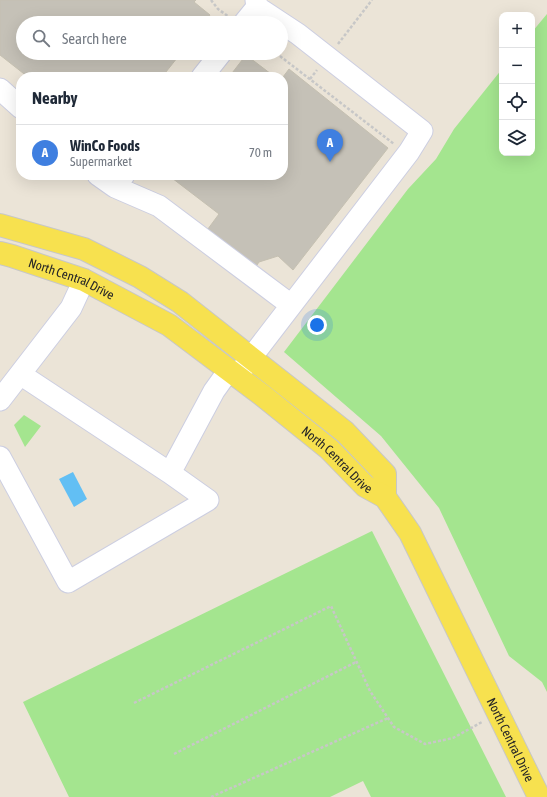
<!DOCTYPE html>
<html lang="en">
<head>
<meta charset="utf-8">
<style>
  :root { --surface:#fff; --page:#f6f6f7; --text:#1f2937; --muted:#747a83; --line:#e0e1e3; --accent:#b45309 }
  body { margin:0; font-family:"Asap Condensed",sans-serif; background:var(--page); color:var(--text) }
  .controls { position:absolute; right:12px; top:12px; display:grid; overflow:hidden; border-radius:8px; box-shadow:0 4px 16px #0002 }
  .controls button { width:36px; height:36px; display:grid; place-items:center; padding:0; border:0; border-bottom:1px solid var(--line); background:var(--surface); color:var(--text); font:20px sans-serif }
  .you { position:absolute; left:317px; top:325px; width:14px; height:14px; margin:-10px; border:3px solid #fff; border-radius:50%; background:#1a73e8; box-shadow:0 0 0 6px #1a73e833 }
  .badge { display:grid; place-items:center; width:26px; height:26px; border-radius:50%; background:var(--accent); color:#fff; font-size:13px; font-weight:700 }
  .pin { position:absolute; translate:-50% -33px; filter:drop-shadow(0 1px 2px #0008) }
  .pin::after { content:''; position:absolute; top:21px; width:14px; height:12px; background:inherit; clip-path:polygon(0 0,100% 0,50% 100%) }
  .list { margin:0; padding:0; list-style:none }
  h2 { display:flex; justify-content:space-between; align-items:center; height:52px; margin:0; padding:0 16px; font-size:17px }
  h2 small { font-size:13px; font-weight:400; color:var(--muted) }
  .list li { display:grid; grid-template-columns:26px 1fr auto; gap:12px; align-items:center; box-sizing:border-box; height:56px; padding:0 16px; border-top:1px solid var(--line) }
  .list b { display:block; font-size:15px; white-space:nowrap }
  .list p { margin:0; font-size:13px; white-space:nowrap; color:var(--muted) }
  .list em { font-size:13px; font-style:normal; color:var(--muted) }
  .icon { flex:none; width:22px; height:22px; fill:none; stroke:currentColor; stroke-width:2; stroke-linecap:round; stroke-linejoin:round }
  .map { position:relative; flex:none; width:547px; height:797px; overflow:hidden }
  .search { position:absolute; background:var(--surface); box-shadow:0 4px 16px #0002; left:16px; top:16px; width:272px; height:44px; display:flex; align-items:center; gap:10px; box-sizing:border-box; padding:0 14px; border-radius:22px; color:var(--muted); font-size:15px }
  .panel { position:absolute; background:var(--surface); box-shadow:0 4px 16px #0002; left:16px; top:72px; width:272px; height:108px; border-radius:16px }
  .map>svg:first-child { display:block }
  .green { fill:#a4e58f }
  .water { fill:#62bff4 }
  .building { fill:#c5c1b7; stroke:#c5c0b1 }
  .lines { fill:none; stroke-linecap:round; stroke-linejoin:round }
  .minor-casing { stroke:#cccee1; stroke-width:23 }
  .major-casing { stroke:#c7c7c7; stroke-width:24 }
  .path { stroke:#c7c7c7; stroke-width:2.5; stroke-dasharray:3 2; stroke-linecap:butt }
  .minor { stroke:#fff; stroke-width:21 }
  .major { stroke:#f7e14f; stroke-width:22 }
  .labels { text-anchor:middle; stroke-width:3.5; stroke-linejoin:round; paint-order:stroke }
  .street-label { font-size:13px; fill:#272727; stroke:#fff }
</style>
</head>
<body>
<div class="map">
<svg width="547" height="797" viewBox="0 0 547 797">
  <rect width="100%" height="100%" fill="#ebe4d7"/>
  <!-- green -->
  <path class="green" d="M547,14V692L542,682L509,656L439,508L381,436L284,352L408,189L436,159L454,129L502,69V153H532V32Z
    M24,415L41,426L25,447L14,425Z
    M372,531L506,797H371L363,781L330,797H69L23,702Z"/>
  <!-- water -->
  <path class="water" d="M73,472L87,499L74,507L59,479Z"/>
  <!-- building -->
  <path class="building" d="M0,0H196L194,2L210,15L204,23H23V53H181L162,77H28L0,55Z
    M246,55L275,77H229Z
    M289,69L388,148L293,270L278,256L259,262L251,274L202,237L219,214L168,175H283V77Z"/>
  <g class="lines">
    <defs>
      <path id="minor" d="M244,23L257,7L256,0
        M202,77L221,53
        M0,89L21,108
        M98,175L115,187L124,175
        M115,187L159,206L291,305
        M20,374L170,473
        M237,376L409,152L422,131L298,34L257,7
        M0,400L71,308L84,280
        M0,457L68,582L208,500L170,473L214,391L229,370"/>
      <g id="major">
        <path d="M0,225L84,249L140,277L180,302L345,432L385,474V497"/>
        <path id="s1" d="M0,253L12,256L84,280L169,325L262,395L329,449L365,486L385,497L410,533L539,797"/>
      </g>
    </defs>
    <!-- minor casing -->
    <use href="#minor" class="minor-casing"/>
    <!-- major casing -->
    <use href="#major" class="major-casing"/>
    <!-- path -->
    <path class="path" d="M211,0L218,9L229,17
      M338,44L372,0
      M276,53L394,144
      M310,79L317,70
      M134,703L331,606L370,691L394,727L425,744L453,738L482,722
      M174,754L356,662
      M211,797L388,718"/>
    <!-- minor -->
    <use href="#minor" class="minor"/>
    <!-- major -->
    <use href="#major" class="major"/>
  </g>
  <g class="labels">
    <!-- street labels -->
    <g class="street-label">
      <text dy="5" stroke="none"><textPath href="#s1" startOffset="76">North Central Drive</textPath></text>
      <text dy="5" stroke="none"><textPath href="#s1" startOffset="400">North Central Drive</textPath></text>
      <text dy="5" stroke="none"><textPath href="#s1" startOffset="735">North Central Drive</textPath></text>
    </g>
  </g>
</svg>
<div class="controls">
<button>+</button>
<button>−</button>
<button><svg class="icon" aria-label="locate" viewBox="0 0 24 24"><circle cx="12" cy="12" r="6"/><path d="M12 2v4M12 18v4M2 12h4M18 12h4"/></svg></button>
<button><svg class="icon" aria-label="layers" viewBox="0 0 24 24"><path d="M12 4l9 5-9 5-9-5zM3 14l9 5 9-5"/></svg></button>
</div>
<div class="you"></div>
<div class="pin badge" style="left:330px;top:162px;background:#3f7fe0">A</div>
<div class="search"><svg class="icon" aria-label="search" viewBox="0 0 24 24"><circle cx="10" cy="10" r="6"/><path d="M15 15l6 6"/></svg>Search here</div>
<section class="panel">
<h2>Nearby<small></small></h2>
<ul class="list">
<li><span class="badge" style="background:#3f7fe0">A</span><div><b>WinCo Foods</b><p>Supermarket</p></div><em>70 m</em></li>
</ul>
</section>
</div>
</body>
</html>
